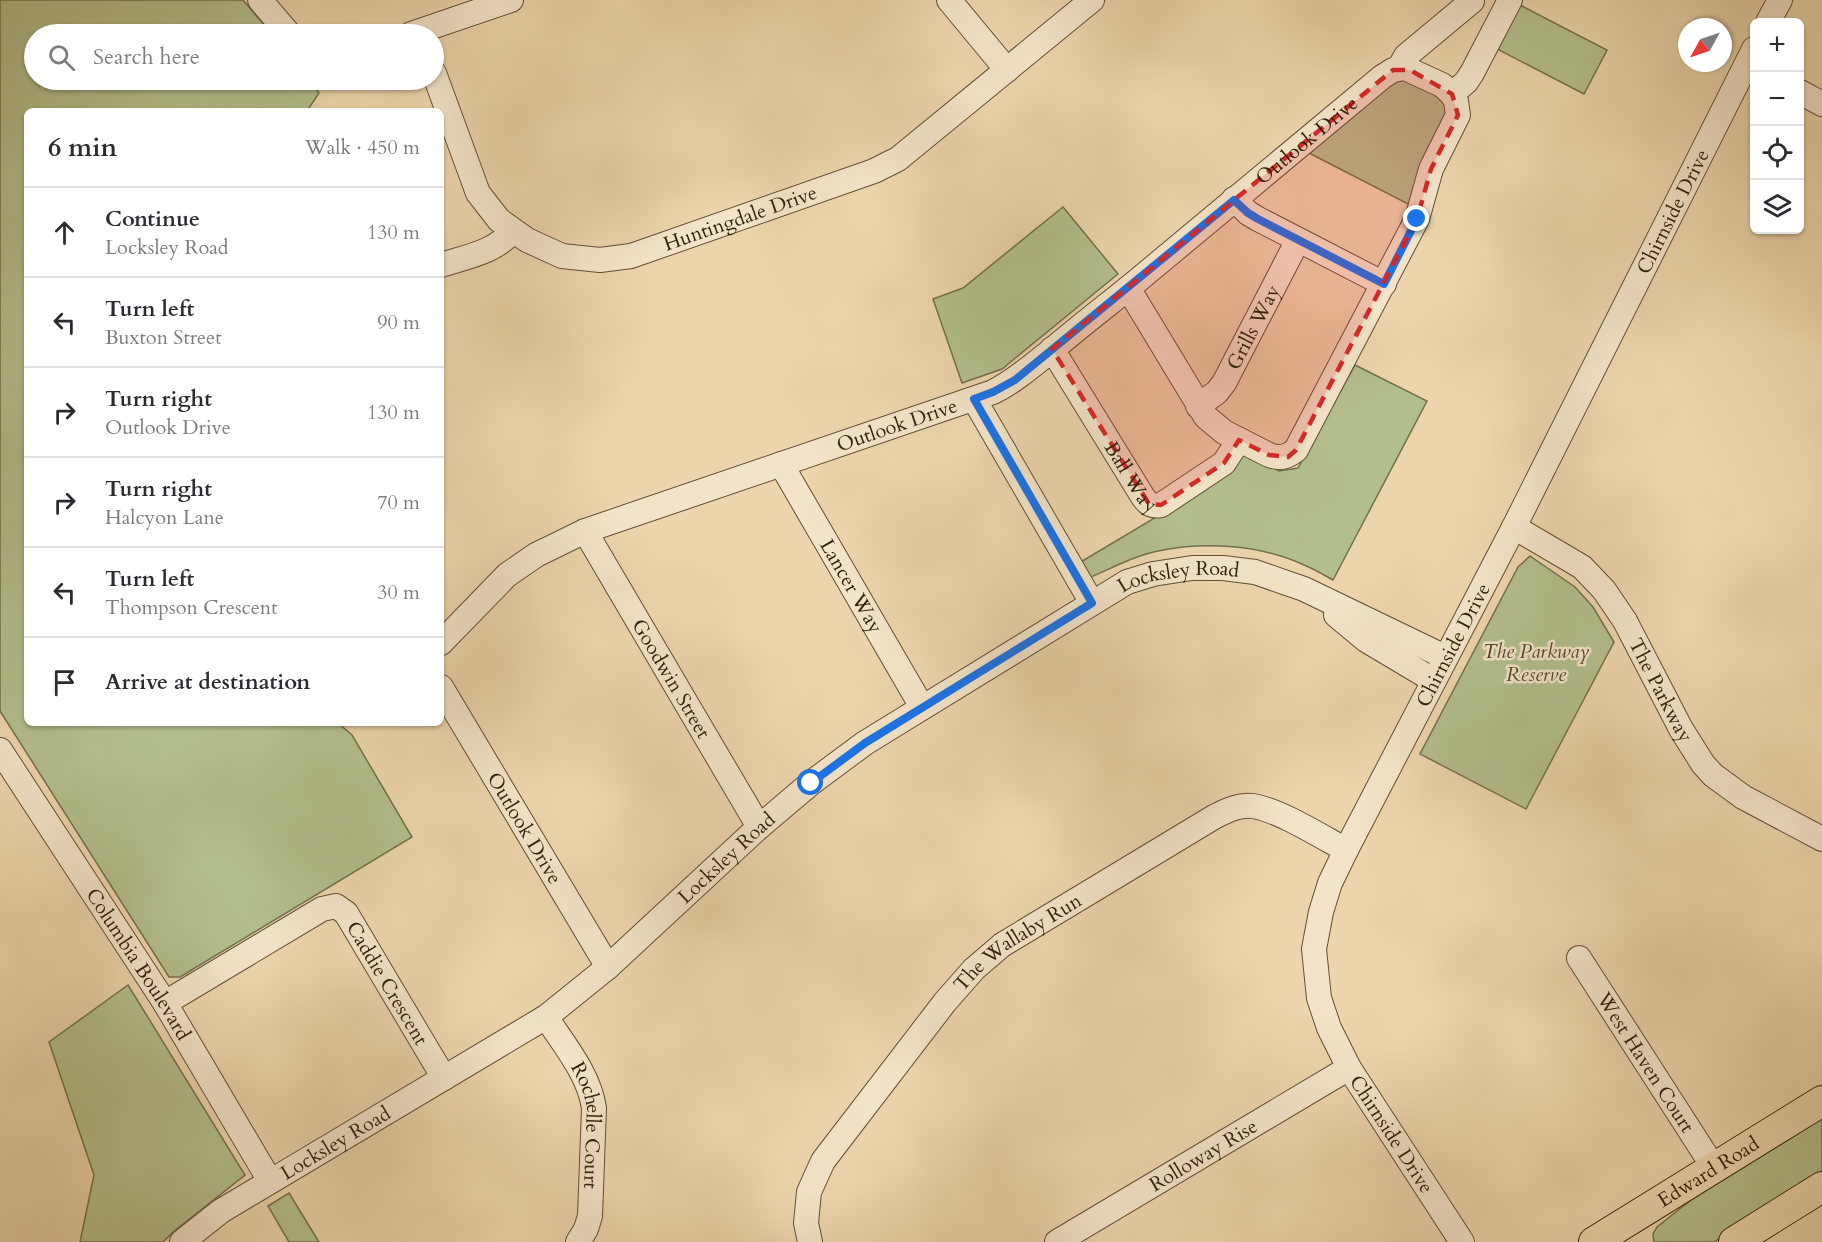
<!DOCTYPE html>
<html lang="en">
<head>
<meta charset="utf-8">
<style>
  :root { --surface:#fff; --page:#f7f7f7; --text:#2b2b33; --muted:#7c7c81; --line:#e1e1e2 }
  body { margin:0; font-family:Cardo,serif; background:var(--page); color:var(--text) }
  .controls { position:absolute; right:18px; top:18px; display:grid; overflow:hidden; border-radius:9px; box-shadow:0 2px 4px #0004 }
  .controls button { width:54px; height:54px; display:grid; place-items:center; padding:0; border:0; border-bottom:2px solid var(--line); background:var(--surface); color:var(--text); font:30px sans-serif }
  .compass { position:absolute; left:1678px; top:18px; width:54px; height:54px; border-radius:50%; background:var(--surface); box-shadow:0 2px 4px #0004; rotate:230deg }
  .stop { position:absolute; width:18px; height:18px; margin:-14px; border:4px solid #1a73e8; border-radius:50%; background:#fff }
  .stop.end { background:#1a73e8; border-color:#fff; box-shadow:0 2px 6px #0008 }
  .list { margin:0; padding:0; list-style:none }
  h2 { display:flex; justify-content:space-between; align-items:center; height:78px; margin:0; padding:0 24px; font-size:26px }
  h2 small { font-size:20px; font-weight:400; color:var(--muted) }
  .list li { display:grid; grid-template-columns:39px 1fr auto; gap:18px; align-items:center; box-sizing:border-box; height:90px; padding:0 24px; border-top:2px solid var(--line) }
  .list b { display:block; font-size:22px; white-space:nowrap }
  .list p { margin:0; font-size:20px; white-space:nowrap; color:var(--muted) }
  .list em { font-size:20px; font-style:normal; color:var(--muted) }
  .icon { flex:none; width:33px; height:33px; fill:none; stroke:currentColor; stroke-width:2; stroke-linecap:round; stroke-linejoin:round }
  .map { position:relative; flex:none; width:1822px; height:1242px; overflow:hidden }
  .search { position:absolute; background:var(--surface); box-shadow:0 2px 4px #0004; left:24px; top:24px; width:420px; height:66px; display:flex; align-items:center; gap:15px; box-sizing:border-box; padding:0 21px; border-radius:33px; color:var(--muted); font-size:22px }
  .panel { position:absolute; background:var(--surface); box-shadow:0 2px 4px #0004; left:24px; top:108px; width:420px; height:618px; border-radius:9px }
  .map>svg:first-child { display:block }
  .green { fill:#b3be8d; stroke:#73704c; stroke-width:1.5 }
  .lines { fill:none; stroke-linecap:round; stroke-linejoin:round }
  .minor-casing { stroke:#614e34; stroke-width:26 }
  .major-casing { stroke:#33210c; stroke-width:32 }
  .minor { stroke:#f3e4c9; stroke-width:24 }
  .major { stroke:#ecd5ac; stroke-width:30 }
  .route { stroke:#1a73e8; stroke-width:8 }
  .marked { fill:#d62828; fill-opacity:0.2; stroke:#d62828; stroke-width:4.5; stroke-dasharray:12 8; stroke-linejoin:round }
  .labels { text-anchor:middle; stroke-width:5; stroke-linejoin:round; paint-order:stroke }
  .street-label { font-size:20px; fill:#33210c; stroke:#f3e4c9 }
  .park-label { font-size:20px; font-style:italic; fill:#53482c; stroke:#f3e4c9 }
</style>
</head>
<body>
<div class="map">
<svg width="1822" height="1242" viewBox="0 0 1822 1242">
  <rect width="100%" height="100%" fill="#ecd5ac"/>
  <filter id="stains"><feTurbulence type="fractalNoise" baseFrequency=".00333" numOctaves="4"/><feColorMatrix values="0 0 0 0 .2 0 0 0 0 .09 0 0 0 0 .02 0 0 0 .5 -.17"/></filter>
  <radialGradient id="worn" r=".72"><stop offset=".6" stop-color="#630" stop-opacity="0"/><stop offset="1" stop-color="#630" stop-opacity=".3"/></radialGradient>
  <!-- green -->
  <path class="green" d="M0,0H243L272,34H34V80H309L319,93L307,111H27V723H338L352,735L412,837L180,977H169L0,711Z
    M1520,5L1607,50L1584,94L1497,49Z
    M1404,79L1439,95L1449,111L1412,206L1307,152L1393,82Z
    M1063,207L1118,274L1002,369L962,383L933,299L963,288Z
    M1355,365L1427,401L1333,580C1324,575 1314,569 1304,565C1262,545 1204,541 1158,551C1134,556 1112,568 1089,578L1079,563L1225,476L1241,456L1248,454L1279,471L1298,468Z
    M1530,556L1575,587L1593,607L1614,642L1526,809L1420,754L1518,567Z
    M128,985L245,1175L173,1232L163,1242H80L94,1175L49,1042Z
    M1822,1113V1175L1714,1242H1654L1653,1234L1657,1227L1701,1192Z
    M289,1193L319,1242H289L268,1206Z"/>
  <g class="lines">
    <defs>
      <g id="minor">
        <path d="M260,0L289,34"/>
        <path d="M949,0L1007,70"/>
        <path d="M1768,22L1780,0"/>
        <path d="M411,34L511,0"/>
        <path d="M1399,68L1406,56L1472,1"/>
        <path id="s1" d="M434,73L478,193L499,220L527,240L562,256L600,260L631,256L874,171L898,159L1092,0"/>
        <path d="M1800,92L1822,104"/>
        <path d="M1452,94L1466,82L1472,73L1510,0"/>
        <path d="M1234,199L1248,213L1258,219L1384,284"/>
        <path d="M441,265C469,256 493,253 513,231"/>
        <path id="s2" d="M1052,349L1143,497C1148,504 1152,507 1161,505L1224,463L1239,440"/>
        <path d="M974,399L1092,603"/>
        <path id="s3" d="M1198,406L1217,392L1224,383L1298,240"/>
        <path id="s4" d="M781,464L922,707"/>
        <path id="s5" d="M1514,527L1582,567L1604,590L1625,621L1681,729L1703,764L1713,775L1743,797L1822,839"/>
        <path id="s6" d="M585,531L759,827"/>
        <path d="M1336,615L1366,640L1433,680"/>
        <path id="s7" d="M441,643L507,575L536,555L585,531L993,392C1015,381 1033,365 1052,350C1080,326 1109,304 1137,281C1218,213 1301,145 1382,77L1393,70L1405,68L1442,85L1452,94L1456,101L1458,115L1431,169L1417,219L1296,450C1287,457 1280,459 1269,455L1224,432L1206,417L1128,288"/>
        <path id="s8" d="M441,687L608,967"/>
        <path id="s9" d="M0,750L165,1003L270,1181"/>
        <path id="s10" d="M1579,958L1714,1168"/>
        <path id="s11" d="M165,1003L322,909L336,906L346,913L444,1078"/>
        <path id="s12" d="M546,1017C564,1045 589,1074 594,1108L590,1216L586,1229L578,1242"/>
        <path id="s13" d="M182,1242L221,1211L546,1017L608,967L759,827L811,783L865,743L1127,582L1153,574L1192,568H1223L1255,572L1304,589L1445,657"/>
        <path id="s14" d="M810,1242L806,1223L809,1192L823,1161L945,1002L974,969L1002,945L1214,817C1226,811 1239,804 1253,806C1279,810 1322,837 1346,850"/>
        <path id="s15" d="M1057,1242L1349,1068"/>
        <path id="s16" d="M1462,1242L1349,1068L1329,1028L1319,998L1314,949L1321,912L1330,883L1346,850L1514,527L1754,49"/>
      </g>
      <g id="major">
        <path id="s17" d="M1594,1242L1822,1101"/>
        <path d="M1734,1242L1822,1187"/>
      </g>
    </defs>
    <!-- minor casing -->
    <use href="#minor" class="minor-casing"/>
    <!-- major casing -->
    <use href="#major" class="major-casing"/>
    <!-- minor -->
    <use href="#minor" class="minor"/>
    <!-- major -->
    <use href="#major" class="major"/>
  </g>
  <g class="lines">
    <!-- route -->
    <path class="route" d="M811,783L865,743L1092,603L974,399L993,392L1015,380L1234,200L1248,213L1258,219L1384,284L1417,219"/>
  </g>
  <!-- marked area -->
  <path class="marked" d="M1393,70H1410L1452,94L1458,115L1431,169L1417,219L1296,450L1288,457L1269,455L1239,440L1224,463L1161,505L1149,504L1052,349Z"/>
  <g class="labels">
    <!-- street labels -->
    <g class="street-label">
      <text dy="7" stroke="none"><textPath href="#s7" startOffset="1018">Outlook Drive</textPath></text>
      <text dy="7" stroke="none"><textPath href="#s16" startOffset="1155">Chirnside Drive</textPath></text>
      <text dy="7" stroke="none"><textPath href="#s1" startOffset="420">Huntingdale Drive</textPath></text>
      <text dy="7" stroke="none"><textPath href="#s3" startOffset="98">Grills Way</textPath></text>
      <text dy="7" stroke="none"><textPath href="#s7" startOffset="514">Outlook Drive</textPath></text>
      <text dy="7" stroke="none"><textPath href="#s2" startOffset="150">Ball Way</textPath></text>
      <text dy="7" stroke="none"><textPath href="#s13" startOffset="1209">Locksley Road</textPath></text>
      <text dy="7" stroke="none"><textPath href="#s4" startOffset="141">Lancer Way</textPath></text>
      <text dy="7" stroke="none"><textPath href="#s16" startOffset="669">Chirnside Drive</textPath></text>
      <text dy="7" stroke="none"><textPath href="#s6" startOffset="171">Goodwin Street</textPath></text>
      <text dy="7" stroke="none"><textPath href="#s5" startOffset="226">The Parkway</textPath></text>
      <text dy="7" stroke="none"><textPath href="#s8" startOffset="164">Outlook Drive</textPath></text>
      <text dy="7" stroke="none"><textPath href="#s13" startOffset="669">Locksley Road</textPath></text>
      <text dy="7" stroke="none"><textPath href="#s14" startOffset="380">The Wallaby Run</textPath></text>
      <text dy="7" stroke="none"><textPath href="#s9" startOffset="255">Columbia Boulevard</textPath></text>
      <text dy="7" stroke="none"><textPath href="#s11" startOffset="291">Caddie Crescent</textPath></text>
      <text dy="7" stroke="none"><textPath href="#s10" startOffset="124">West Haven Court</textPath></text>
      <text dy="7" stroke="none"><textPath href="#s12" startOffset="120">Rochelle Court</textPath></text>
      <text transform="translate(1392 1134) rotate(57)" y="7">Chirnside Drive</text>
      <text dy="7" stroke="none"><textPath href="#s13" startOffset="183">Locksley Road</textPath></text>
      <text dy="7" stroke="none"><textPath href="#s15" startOffset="170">Rolloway Rise</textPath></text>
      <text dy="7" stroke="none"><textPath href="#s17" startOffset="134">Edward Road</textPath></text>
    </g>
    <!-- park labels -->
    <g class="park-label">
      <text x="1536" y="658">The Parkway<tspan x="1536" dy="23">Reserve</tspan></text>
    </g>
  </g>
  <rect width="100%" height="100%" filter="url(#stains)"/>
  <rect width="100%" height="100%" fill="url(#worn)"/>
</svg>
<div class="controls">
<button>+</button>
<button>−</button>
<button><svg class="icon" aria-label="locate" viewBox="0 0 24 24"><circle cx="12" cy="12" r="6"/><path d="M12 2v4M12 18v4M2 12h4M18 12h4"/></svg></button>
<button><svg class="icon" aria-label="layers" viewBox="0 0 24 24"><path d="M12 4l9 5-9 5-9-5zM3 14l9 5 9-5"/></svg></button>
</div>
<svg class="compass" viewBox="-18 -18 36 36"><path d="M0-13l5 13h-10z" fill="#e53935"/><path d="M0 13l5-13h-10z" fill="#7c7c81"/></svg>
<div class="stop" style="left:811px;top:783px"></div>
<div class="stop end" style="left:1417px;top:219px"></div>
<div class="search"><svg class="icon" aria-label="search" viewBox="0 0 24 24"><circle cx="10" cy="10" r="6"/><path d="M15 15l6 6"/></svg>Search here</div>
<section class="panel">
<h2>6 min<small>Walk · 450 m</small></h2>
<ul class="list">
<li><svg class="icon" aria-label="ahead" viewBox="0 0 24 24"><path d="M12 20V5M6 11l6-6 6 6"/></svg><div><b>Continue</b><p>Locksley Road</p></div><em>130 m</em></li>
<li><svg class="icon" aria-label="left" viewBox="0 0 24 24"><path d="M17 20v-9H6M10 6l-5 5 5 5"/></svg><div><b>Turn left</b><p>Buxton Street</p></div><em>90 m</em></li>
<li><svg class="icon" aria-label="right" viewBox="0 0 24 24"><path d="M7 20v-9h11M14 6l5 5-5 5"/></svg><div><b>Turn right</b><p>Outlook Drive</p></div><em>130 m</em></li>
<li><svg class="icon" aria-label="right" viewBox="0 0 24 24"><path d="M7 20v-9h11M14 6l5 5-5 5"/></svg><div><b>Turn right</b><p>Halcyon Lane</p></div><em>70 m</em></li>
<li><svg class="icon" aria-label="left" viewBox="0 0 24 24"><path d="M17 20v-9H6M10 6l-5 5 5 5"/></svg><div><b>Turn left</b><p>Thompson Crescent</p></div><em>30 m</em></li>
<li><svg class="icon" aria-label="arrive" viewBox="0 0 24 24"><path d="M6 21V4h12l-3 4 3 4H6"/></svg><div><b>Arrive at destination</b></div></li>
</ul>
</section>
</div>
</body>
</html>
